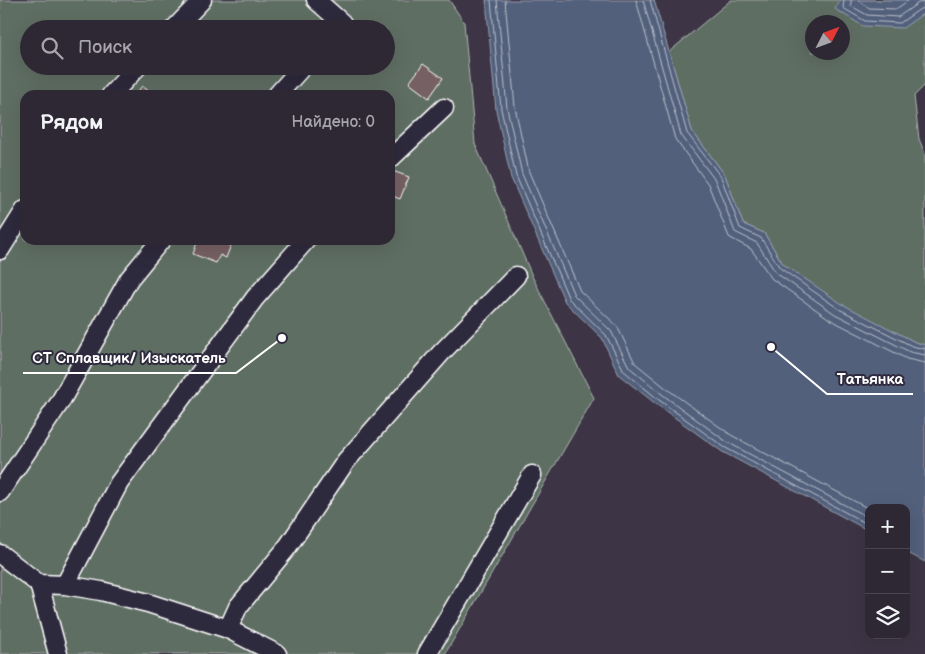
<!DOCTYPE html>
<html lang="ru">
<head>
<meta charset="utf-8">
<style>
  :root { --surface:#2e2834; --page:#36303c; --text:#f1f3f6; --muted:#a7a6ac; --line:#49444f }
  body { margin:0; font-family:"Balsamiq Sans",sans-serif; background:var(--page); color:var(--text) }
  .controls { position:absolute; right:15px; bottom:15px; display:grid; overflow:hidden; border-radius:10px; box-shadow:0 5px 20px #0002 }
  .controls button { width:45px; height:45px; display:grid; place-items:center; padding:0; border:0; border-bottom:1px solid var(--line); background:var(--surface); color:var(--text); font:25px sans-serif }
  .compass { position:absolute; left:805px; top:15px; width:45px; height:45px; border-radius:50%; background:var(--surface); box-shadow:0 5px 20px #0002; rotate:48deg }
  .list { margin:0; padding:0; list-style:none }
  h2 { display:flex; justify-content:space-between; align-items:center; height:65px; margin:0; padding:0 20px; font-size:21px }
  h2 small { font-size:16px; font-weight:400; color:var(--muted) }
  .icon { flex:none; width:28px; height:28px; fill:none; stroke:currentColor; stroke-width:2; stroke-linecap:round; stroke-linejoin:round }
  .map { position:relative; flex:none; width:925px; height:654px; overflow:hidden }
  .search { position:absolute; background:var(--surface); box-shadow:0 5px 20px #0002; left:20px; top:20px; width:375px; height:55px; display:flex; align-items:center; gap:12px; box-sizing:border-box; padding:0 18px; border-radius:28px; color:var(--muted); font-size:19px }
  .panel { position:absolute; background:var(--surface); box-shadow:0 5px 20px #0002; left:20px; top:90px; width:375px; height:155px; border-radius:15px }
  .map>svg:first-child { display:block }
  .green { fill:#5e6e64; stroke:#aeb6b2; fill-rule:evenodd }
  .water { fill:#52617c; stroke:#97a0b0 }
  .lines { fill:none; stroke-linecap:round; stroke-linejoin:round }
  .shore { stroke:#bac0cb; stroke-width:1 }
  .building { fill:#766164; stroke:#fff }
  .street-casing { stroke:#fff; stroke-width:21 }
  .street { stroke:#2f2a3d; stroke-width:18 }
  .leader { fill:none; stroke:#fff; stroke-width:2 }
  .callout-dot { fill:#fff; stroke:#2f2a3d; stroke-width:2 }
  .callout-label { font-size:15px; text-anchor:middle; font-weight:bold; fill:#fff; stroke:#2f2a3d; stroke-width:4; stroke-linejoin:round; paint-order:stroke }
</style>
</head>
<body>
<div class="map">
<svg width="925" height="654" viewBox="0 0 925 654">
  <rect width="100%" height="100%" fill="#3d3545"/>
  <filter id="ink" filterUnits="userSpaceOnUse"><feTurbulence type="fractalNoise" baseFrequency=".02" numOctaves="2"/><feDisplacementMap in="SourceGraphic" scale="10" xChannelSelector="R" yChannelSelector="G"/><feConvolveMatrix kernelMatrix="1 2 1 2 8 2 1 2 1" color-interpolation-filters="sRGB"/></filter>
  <g filter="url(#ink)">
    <!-- green -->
    <path class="green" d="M0,0H449L464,22L475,144L533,278L594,398L445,654H0ZM29,29H386V66H29ZM25,95H390V240H25Z
      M731,0H925V85L914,96L919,139L925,154V345L915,342L842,305L783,264L764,233L743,224L725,175L692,131L669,52ZM812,22H842V52H812Z"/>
    <!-- water -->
    <path class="water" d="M486,0H654L692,131L725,175L743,224L764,233L783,264L842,304L915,342L925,345V562L906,552V508H869V531L721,451L656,404L619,375L602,338L565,302L511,178L496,110Z
      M840,0H923L924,13L903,28L863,26L835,9Z"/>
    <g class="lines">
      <!-- shore -->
      <path class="shore" d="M491,0L501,109L516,176L569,299L606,335L624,371L659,400L724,447L869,525
        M497,0L507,108L522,174L574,295L611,331L629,367L663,395L727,442L869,518
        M505,0L515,107L529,172L580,291L617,326L635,363L667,389L731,435L869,509
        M636,0L675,139L708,184L729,237L736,241L751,249L772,279L831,320L907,359L925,363
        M643,0L681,135L715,180L735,232L757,243L776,273L835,314L910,352L925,355
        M650,0L687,133L721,177L740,228L761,238L780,268L839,309L912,346L925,349
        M844,0L843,8L865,21L900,23L920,9L925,8
        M851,0V6L867,15L898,17L918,3L925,2
        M858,0L869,8L896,9L909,0"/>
    </g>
    <!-- building -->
    <path class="building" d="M423,64L443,78L429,98L409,83Z
      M142,86L154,95H135Z
      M390,170L409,177L400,199L390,195Z
      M198,240H219L231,245L226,258L220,255L216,263L193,254Z"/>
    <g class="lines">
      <defs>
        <path id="street" d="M316,0L342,23L338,29
          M174,29L202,0
          M111,95L138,66
          M277,95L303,66
          M390,159L444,108
          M0,250L25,210
          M0,492L60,402L129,279L161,240
          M0,554L39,584L65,585L101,591L148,603L228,629L277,654
          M39,584L58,654
          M65,585L119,483L255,298L306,240
          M228,629L238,607L286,549L346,461L441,353L516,276
          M427,654L532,475"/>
      </defs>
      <!-- street casing -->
      <use href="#street" class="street-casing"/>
      <!-- street -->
      <use href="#street" class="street"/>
    </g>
  </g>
  <!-- callouts -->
  <path class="leader" d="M282 338L236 373H23M771 347L827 394H913"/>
  <g class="callout-dot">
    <circle cx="282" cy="338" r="5"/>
    <circle cx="771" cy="347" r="5"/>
  </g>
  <g class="callout-label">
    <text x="129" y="363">СТ Сплавщик/ Изыскатель</text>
    <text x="870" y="384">Татьянка</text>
  </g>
</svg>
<div class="controls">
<button>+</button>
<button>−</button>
<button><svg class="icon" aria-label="layers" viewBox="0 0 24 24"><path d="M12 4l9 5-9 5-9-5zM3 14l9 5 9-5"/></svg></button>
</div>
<svg class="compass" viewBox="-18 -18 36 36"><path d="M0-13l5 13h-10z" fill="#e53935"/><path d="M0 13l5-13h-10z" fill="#a7a6ac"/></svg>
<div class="search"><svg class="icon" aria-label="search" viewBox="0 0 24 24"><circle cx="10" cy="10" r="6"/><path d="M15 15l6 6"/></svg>Поиск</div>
<section class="panel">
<h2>Рядом<small>Найдено: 0</small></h2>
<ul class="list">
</ul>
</section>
</div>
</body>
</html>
